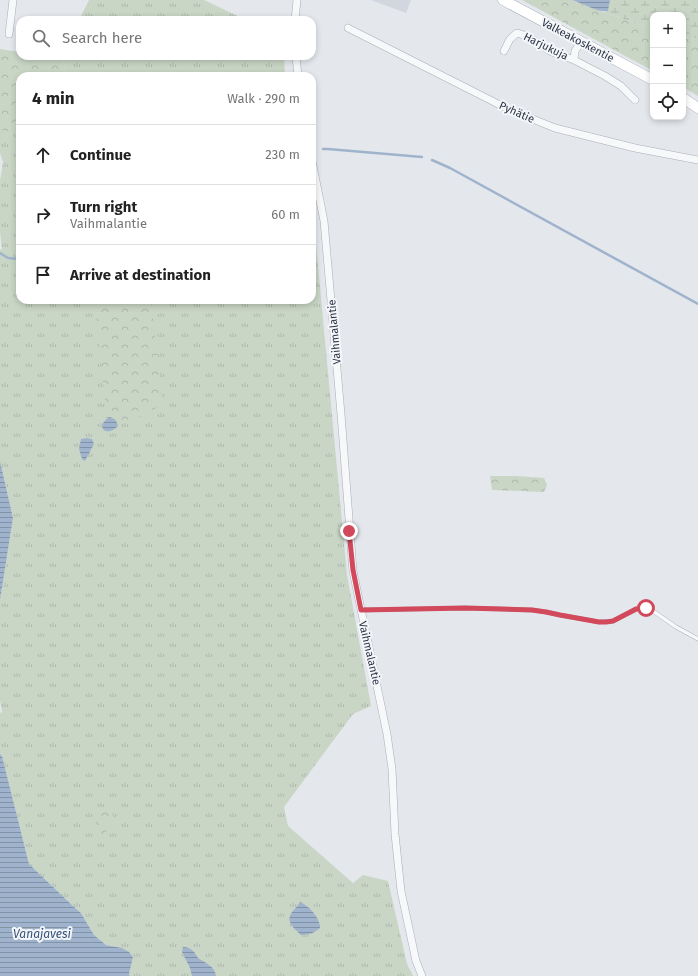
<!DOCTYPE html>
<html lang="en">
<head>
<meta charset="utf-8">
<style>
  :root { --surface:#fff; --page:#f6f6f6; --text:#222; --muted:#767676; --line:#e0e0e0 }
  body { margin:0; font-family:"Fira Sans",sans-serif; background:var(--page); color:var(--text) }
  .controls { position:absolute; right:12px; top:12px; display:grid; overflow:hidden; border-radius:8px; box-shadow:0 2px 6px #0003 }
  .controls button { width:36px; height:36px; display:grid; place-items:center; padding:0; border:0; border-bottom:1px solid var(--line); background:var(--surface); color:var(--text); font:20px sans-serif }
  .stop { position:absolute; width:12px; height:12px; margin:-9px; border:3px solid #d1495b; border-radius:50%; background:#fff }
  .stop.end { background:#d1495b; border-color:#fff; box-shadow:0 1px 4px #0008 }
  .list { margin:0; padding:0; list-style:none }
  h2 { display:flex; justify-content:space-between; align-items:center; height:52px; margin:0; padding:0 16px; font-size:17px }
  h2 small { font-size:13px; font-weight:400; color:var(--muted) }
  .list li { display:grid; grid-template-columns:26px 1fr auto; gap:12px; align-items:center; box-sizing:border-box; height:60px; padding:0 16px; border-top:1px solid var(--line) }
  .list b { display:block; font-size:15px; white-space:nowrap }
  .list p { margin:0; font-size:13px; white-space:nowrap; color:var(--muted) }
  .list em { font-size:13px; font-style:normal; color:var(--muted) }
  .icon { flex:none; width:22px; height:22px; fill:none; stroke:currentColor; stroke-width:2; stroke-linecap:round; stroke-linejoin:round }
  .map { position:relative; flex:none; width:698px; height:976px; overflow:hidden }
  .search { position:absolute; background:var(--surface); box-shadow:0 2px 6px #0003; left:16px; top:16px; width:300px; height:44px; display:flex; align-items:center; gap:10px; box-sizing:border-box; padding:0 14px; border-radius:12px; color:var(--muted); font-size:15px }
  .panel { position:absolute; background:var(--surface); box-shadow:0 2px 6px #0003; left:16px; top:72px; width:300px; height:232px; border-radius:12px }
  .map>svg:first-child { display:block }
  .built { fill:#d2d6de }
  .grass { fill:url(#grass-tufts) }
  .forest { fill:url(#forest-crowns) }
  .wetland { fill:url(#wetland-marsh) }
  .water { fill:url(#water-rules) }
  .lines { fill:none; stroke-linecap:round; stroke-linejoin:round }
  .stream { stroke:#9fb4cc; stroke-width:2.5 }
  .lane-casing { stroke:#a9aeb7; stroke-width:4.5 }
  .street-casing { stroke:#a9aeb7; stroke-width:8 }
  .secondary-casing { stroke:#a9aeb7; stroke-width:11 }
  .lane { stroke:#f7f8fa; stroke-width:3.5 }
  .street { stroke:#f7f8fa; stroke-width:7 }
  .secondary { stroke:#fff; stroke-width:10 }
  .route { stroke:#d1495b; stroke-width:5 }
  .labels { text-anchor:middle; stroke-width:4; stroke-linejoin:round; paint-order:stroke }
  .street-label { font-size:11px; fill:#2b3445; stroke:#f4f6f9 }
  .water-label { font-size:12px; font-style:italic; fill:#34527a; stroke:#f4f6f9 }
</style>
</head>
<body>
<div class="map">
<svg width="698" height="976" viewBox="0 0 698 976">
  <defs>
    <pattern id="grass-tufts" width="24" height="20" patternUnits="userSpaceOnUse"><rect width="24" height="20" fill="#c9d6c5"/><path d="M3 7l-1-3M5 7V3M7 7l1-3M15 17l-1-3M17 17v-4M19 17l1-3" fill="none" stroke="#adb8ab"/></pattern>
    <pattern id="forest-crowns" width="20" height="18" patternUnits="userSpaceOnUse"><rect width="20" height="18" fill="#c9d6c5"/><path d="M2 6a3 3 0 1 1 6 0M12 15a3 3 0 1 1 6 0" fill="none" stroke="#adb8ab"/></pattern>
    <pattern id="wetland-marsh" width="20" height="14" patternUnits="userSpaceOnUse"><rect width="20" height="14" fill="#c9d6c5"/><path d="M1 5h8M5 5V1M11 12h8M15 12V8" fill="none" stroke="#adb8ab"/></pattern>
    <pattern id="water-rules" width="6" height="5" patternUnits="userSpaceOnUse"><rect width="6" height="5" fill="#9fb4cc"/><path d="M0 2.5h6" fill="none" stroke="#8293a7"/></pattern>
  </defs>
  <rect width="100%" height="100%" fill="#e4e7ec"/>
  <!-- built -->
  <path class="built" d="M371,0H411L406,13Z"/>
  <!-- grass -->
  <path class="grass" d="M89,0H204L246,20H79Z
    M62,56H284L285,76H67L62,57Z
    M3,129L20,133V300H312V219L315,234L347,575L371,706L353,714L284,807L288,826L353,883L363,875L388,881L407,964L413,976H130L129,974L133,957L122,948L106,945L94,935L81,913L73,906L29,864L2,756L0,754V713L2,712L0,700V600L13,518L0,461V249L2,250L0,231V181L3,162L0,153V130Z"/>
  <!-- forest -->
  <path class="forest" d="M522,0H572L581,2L603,12L653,29V71Z
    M683,37L698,39V96L683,87Z
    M0,49L20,52V56H52L62,57L67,76H20V133L0,130Z
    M96,300H151L162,399L159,407L118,426L117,422L109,417L106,419V411L95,302Z
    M490,476H517L544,478L547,485L544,492L492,490Z
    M106,807L112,811L113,817L104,836L98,838L96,828V810Z"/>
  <!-- wetland -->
  <path class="wetland" d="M610,0H698V39L683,37V15H653V29L603,12L608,11Z"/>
  <!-- water -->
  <path class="water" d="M572,0H610L608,11C598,13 583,3 572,0Z
    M109,417C115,418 117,421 118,426C109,437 93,429 109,417Z
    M87,438L92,439L94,444L85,461L82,459L79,449L81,439Z
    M0,461L13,518L0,600Z
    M0,754L2,756L29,864L73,906L81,913L94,935L106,945L122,948L129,952L133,957L129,974L130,976H0Z
    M300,902C309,906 320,917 320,928C314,933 309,935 301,935C296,930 287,923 290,916C291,912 298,906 300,902Z
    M183,947C186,947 190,948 192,950C195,952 196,955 198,958C205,963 215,966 216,976H192L190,968L182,952Z"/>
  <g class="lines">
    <!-- stream -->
    <path class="stream" d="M323,149H328L422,157
      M432,160L450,168L698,304
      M0,253L8,258L20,259"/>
    <defs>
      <path id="lane" d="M362,610L465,608L532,610L546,612L560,615L599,622L613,621L637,609L646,608L653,611L676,627L698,639"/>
      <path id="street" d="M295,20L297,0
        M348,28L508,109L555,128L635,148L698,160
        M9,34L13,0
        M581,42L575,51L574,60L605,76L621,86L635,100
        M504,51L510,39L517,33C531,36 540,45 552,52C559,55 567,57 574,60
        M296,56L298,76
        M312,161L324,221L341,414L353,571L387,734L392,769L395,834L401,891L416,961L422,976"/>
      <path id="secondary" d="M503,0L653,80
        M683,98L698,108"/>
    </defs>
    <!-- lane casing -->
    <use href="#lane" class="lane-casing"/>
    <!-- street casing -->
    <use href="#street" class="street-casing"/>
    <!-- secondary casing -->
    <use href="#secondary" class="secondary-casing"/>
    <!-- lane -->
    <use href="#lane" class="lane"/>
    <!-- street -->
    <use href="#street" class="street"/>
    <!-- secondary -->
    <use href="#secondary" class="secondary"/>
  </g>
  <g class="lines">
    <!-- route -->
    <path class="route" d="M349,531L353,570L361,610L465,608L532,610L546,612L560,615L599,622H606L613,621L636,609L646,608"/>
  </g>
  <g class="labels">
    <!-- street labels -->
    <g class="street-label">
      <text transform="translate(578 40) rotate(28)" y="4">Valkeakoskentie</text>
      <text transform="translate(546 46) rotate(26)" y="4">Harjukuja</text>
      <text transform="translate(517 112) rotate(24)" y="4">Pyhätie</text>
      <text transform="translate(334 332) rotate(-95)" y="4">Vaihmalantie</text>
      <text transform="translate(370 653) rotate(77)" y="4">Vaihmalantie</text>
    </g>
    <!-- water labels -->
    <g class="water-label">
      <text x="42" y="938">Vanajavesi</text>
    </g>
  </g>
</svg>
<div class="controls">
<button>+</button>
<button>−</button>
<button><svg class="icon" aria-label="locate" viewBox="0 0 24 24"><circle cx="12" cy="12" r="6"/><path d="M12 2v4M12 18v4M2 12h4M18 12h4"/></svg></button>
</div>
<div class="stop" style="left:646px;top:608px"></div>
<div class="stop end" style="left:349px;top:531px"></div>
<div class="search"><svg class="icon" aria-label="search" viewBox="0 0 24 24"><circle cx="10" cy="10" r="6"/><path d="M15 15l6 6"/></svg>Search here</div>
<section class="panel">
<h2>4 min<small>Walk · 290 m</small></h2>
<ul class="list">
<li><svg class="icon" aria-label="ahead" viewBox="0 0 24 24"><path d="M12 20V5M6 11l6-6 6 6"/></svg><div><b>Continue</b></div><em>230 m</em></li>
<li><svg class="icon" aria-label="right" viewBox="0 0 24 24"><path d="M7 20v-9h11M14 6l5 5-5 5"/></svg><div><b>Turn right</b><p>Vaihmalantie</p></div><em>60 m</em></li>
<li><svg class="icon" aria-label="arrive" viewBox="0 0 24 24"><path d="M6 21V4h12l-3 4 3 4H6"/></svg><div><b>Arrive at destination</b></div></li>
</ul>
</section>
</div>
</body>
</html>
